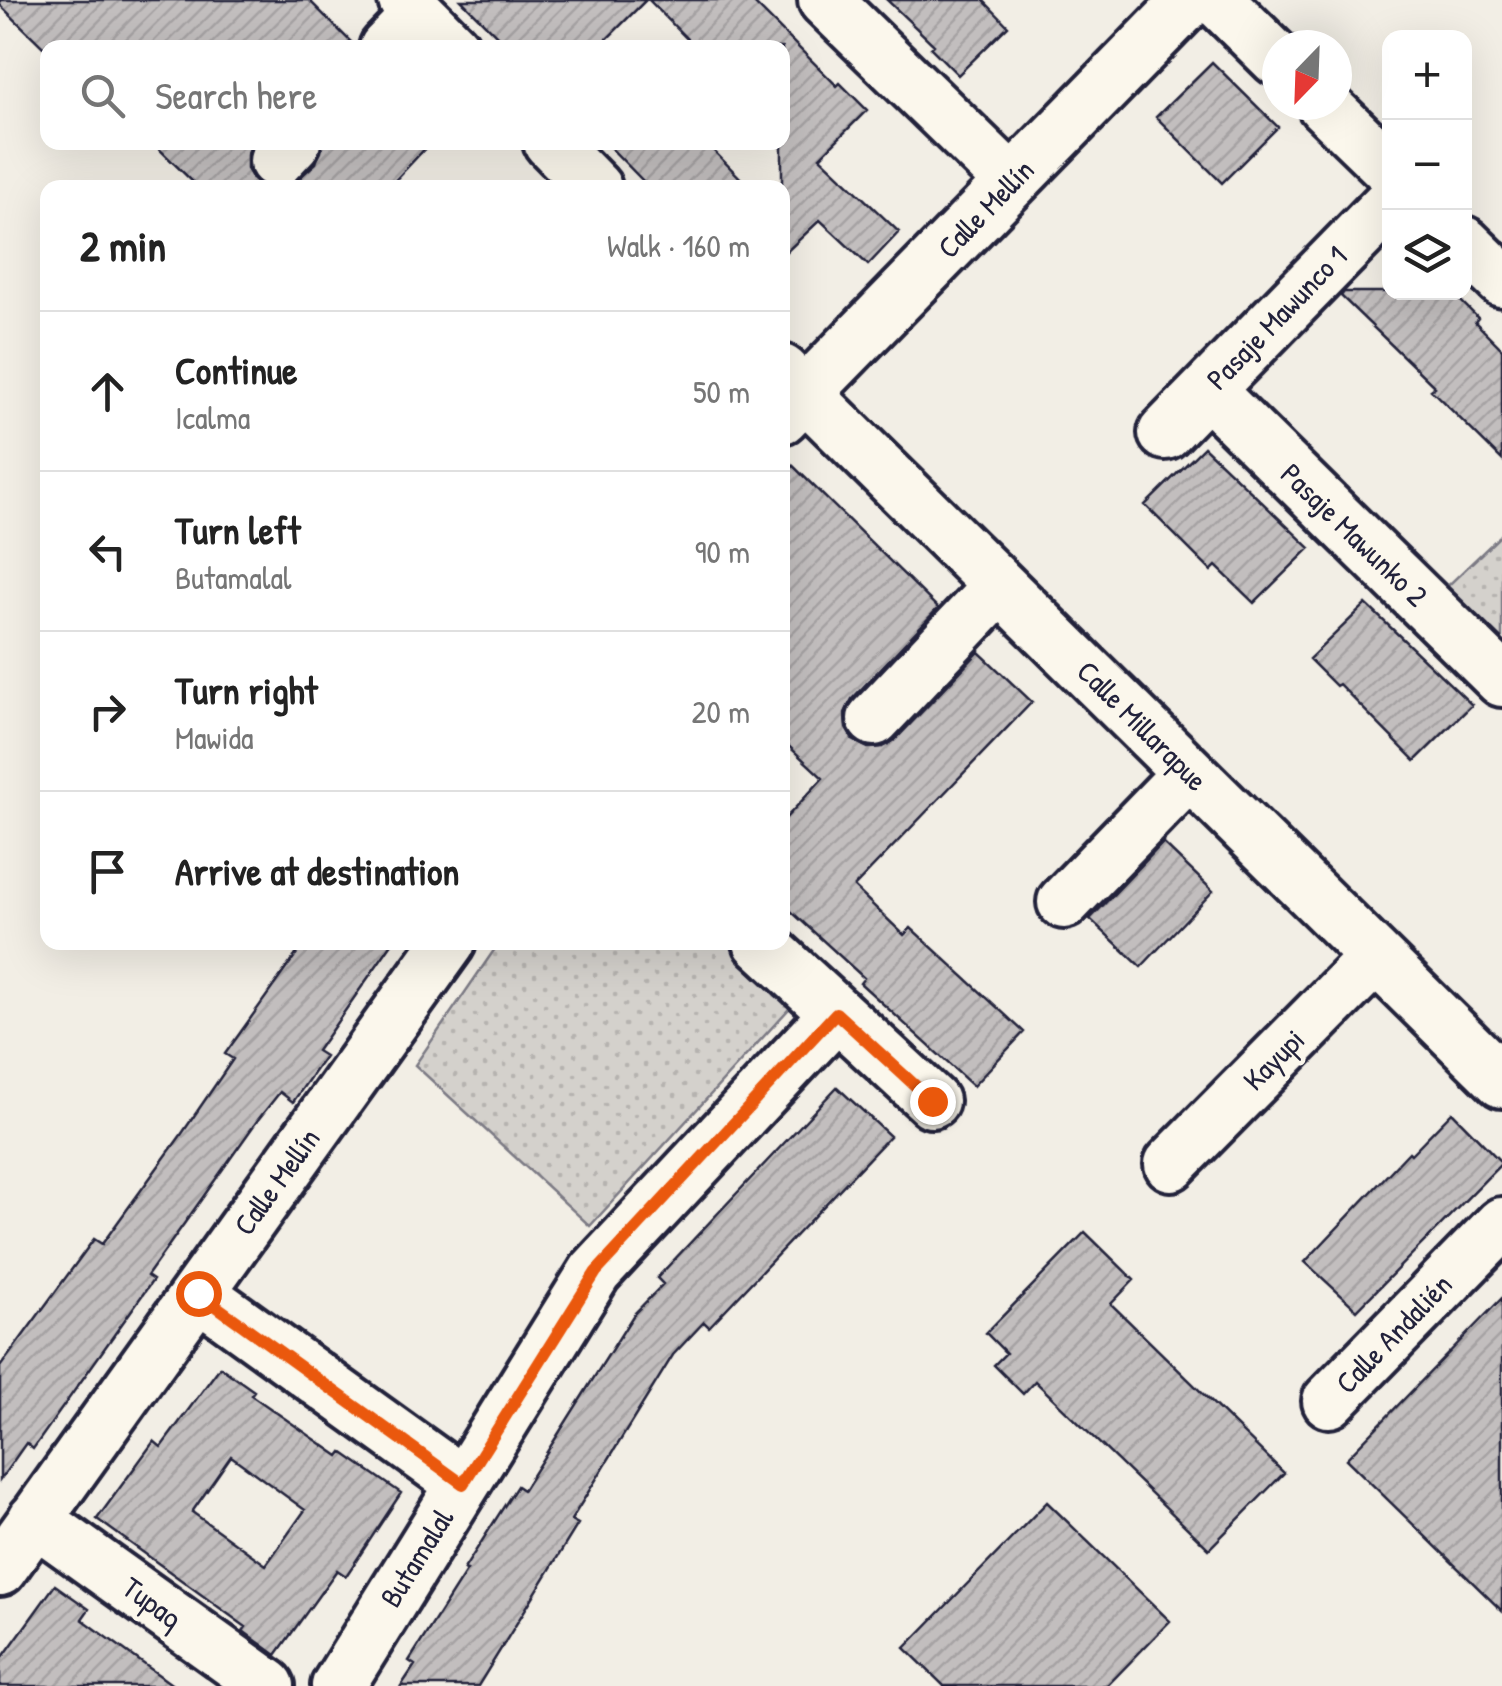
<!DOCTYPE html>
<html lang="en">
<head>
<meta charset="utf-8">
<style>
  :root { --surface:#fff; --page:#f6f6f6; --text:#222; --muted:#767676; --line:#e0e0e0 }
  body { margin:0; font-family:"Patrick Hand",sans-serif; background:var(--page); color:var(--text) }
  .controls { position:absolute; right:30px; top:30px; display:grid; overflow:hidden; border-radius:20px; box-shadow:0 10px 40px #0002 }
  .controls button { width:90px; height:90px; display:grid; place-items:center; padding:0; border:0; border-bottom:2px solid var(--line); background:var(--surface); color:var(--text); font:50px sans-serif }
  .compass { position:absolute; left:1262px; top:30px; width:90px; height:90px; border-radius:50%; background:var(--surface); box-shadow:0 10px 40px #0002; rotate:203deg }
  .stop { position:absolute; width:30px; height:30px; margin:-22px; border:8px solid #ea580c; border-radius:50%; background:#fff }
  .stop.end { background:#ea580c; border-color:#fff; box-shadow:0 2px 10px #0008 }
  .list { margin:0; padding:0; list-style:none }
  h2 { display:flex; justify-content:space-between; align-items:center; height:130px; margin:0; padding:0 40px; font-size:42px }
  h2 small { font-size:32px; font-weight:400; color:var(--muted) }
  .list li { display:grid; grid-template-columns:65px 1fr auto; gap:30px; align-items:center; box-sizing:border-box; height:160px; padding:0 40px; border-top:2px solid var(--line) }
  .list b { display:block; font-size:38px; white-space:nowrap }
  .list p { margin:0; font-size:32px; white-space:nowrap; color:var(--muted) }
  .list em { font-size:32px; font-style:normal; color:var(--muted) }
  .icon { flex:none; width:55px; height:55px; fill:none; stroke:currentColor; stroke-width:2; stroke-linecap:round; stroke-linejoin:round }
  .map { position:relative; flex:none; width:1502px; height:1686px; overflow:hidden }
  .search { position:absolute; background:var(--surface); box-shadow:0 10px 40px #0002; left:40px; top:40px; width:750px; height:110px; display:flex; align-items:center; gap:25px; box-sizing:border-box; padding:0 35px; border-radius:20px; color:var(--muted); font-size:38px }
  .panel { position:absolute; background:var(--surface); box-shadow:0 10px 40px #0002; left:40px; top:180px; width:750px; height:770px; border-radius:20px }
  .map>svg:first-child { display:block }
  .park { fill:url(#park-dots); stroke:#7b7a84; stroke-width:2.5 }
  .building { fill:url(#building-hatch); stroke:#22223b; stroke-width:2.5; fill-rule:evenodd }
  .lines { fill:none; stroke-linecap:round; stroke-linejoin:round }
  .minor-casing { stroke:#22223b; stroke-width:60 }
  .minor { stroke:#fbf7ec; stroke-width:52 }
  .route { stroke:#ea580c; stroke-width:12 }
  .labels { text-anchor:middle; stroke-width:9; stroke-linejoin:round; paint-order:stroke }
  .street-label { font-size:30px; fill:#22223b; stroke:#fbf7ec }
</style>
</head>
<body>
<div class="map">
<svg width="1502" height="1686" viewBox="0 0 1502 1686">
  <defs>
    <pattern id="park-dots" width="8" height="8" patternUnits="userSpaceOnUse" patternTransform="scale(2.5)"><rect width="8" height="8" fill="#d4d1cc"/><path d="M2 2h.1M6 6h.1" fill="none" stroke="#b6b3b0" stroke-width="1.8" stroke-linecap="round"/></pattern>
    <pattern id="building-hatch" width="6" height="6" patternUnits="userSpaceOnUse" patternTransform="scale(2.5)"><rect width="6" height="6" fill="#c2bebe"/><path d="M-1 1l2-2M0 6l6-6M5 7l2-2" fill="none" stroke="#a6a3a4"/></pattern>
  </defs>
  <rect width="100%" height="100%" fill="#f2eee5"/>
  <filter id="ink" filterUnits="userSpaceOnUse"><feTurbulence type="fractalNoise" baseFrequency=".01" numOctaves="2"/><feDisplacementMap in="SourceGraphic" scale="20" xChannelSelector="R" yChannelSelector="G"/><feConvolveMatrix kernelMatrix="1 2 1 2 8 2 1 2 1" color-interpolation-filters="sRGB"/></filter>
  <g filter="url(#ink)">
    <!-- park -->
    <path class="park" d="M1502,534V664L1433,600Z
      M499,943H738L798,999L590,1226L415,1065Z"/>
    <!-- building -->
    <path class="building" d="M0,0H309L357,48H44L0,5Z
      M461,0H646L598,48H509Z
      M649,0H751L837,86L840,83L867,110L820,157L899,232L868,265L820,220L782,256V48H696Z
      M887,0H983L1008,26L958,75L931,48L934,45Z
      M1212,62L1278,127L1222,183L1156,117Z
      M152,142H253L247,155V169L255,182L264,188H199Z
      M323,142H431L388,188H288L316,163Z
      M605,142H705L750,188H650Z
      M1344,292H1452L1478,318L1475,322L1502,349V460L1431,390L1435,387L1341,296Z
      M1204,447L1310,548L1254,603L1216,566L1211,571L1145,505Z
      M782,455L938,608L852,699L845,713L846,728L853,740L868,748L883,747L895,740L979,652L1032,702L854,887L904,935L911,928L1024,1032L973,1086L860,983L864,978L782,903V822L823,778L782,740Z
      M1366,604L1472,705L1415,761L1339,684L1336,686L1309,659Z
      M1163,843L1213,891L1141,967L1090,919Z
      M305,942H393L317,1051L325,1056L293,1102L280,1092L257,1121L147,1276L153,1280L33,1449L26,1443L0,1480V1367L94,1239L102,1244L181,1135L233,1059L225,1054Z
      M837,1087L890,1136L709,1327L704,1322L673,1355L571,1520L578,1524L478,1686H401L415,1665L409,1661L467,1570L464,1569L517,1486L523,1490L634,1314L663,1284L657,1278Z
      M1452,1112L1502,1163L1357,1310L1305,1262L1409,1152L1411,1154Z
      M1085,1232L1134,1280L1111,1304L1284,1473L1209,1549L1035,1381L1023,1394L994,1365L1006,1353L986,1333Z
      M1502,1298V1611L1346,1459Z
      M220,1367L254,1391L251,1395L339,1456L342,1452L401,1493L346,1576L337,1570L276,1655L243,1631L246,1627L97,1519L154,1441L161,1447ZM231,1456L305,1510L266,1565L192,1512Z
      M1047,1502L1170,1621L1107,1686H944L905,1648Z
      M55,1585L89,1609L82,1619L174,1686H0V1661Z"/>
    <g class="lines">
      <defs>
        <path id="minor" d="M405,0L453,48
          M825,0L1012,182
          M1217,0L1277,59
          M386,48L419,14
          M1324,105L1390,169
          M550,142L595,188
          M276,161L294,142
          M1464,243L1502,280
          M782,371L1502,1081
          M1207,390L1502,680
          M782,417L1190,0
          M1165,433L1390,203
          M874,719L1000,586
          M1064,902L1189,773
          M760,942L932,1101
          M1171,1164L1376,957
          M198,1293L463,1484
          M1329,1401L1502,1224
          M35,1519L268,1686
          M0,1569L449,942
          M338,1686L595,1272L837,1013"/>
      </defs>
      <!-- minor casing -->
      <use href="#minor" class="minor-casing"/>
      <!-- minor -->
      <use href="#minor" class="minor"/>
    </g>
  </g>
  <g class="lines" filter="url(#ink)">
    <!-- route -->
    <path class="route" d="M198,1293L463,1484L596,1272L836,1013L932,1101"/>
  </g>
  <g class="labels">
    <!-- street labels -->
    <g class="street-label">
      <text transform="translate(986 209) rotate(-46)" y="10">Calle Mellín</text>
      <text transform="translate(1277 318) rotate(-46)" y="10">Pasaje Mawunco 1</text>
      <text transform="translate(1354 535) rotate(44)" y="10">Pasaje Mawunko 2</text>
      <text transform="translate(1142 726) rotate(45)" y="10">Calle Millarapue</text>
      <text transform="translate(1274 1060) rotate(-45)" y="10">Kayupi</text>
      <text transform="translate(277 1182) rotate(-54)" y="10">Calle Mellín</text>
      <text transform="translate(1394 1334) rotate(-46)" y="10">Calle Andalién</text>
      <text transform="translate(417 1558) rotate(-58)" y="10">Butamalal</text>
      <text transform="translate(152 1603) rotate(36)" y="10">Tupaq</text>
    </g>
  </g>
</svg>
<div class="controls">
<button>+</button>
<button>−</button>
<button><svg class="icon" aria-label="layers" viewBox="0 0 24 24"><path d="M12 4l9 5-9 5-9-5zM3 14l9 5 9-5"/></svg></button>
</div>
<svg class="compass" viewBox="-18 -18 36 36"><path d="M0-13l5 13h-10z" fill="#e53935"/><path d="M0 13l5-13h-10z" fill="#767676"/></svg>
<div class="stop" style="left:198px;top:1293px"></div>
<div class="stop end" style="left:932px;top:1101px"></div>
<div class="search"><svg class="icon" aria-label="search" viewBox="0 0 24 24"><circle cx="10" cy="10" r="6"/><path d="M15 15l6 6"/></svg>Search here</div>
<section class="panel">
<h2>2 min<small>Walk · 160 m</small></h2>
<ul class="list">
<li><svg class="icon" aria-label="ahead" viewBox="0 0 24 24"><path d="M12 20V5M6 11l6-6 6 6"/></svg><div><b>Continue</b><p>Icalma</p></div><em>50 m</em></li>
<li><svg class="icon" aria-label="left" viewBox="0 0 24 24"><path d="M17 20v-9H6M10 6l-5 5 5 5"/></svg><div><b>Turn left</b><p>Butamalal</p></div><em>90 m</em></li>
<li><svg class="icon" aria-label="right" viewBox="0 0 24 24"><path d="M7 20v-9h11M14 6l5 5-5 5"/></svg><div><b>Turn right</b><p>Mawida</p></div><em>20 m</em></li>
<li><svg class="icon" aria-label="arrive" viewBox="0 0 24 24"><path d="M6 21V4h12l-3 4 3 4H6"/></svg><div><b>Arrive at destination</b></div></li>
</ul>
</section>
</div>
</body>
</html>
